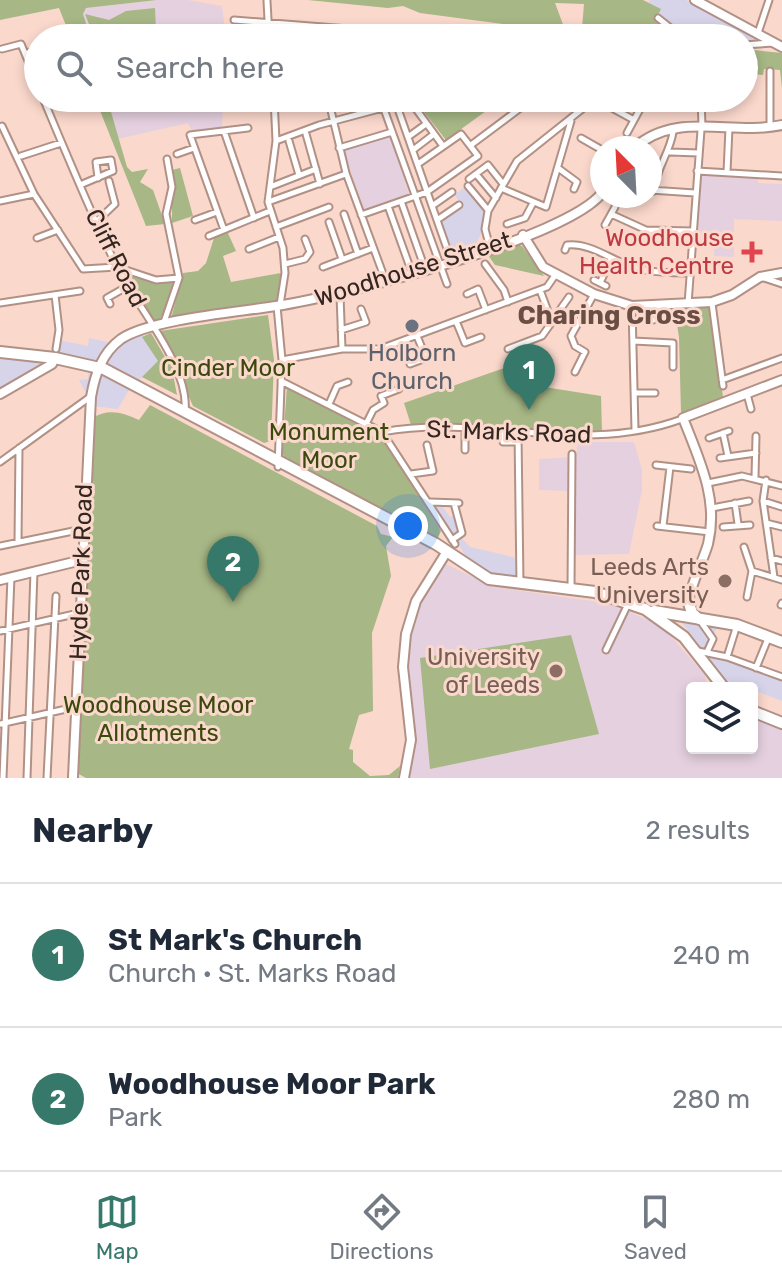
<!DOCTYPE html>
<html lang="en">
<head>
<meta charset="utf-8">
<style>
  :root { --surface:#fff; --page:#f2f2f3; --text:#1f2937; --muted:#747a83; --line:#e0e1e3; --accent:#367869 }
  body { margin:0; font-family:Rubik,sans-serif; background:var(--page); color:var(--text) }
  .controls { position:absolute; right:24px; bottom:24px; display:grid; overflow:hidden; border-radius:8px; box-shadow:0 4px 12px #0003 }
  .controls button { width:72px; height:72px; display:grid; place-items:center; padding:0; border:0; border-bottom:2px solid var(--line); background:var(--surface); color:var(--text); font:40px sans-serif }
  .compass { position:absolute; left:590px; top:136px; width:72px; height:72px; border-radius:50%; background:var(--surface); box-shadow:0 4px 12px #0003; rotate:336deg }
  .you { position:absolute; left:408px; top:526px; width:28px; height:28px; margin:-20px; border:6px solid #fff; border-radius:50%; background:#1a73e8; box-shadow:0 0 0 12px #1a73e833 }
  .badge { display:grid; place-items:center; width:52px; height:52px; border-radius:50%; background:var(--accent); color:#fff; font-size:26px; font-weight:700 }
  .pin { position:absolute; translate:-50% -66px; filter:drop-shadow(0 2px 4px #0008) }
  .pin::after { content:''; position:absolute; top:42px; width:28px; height:24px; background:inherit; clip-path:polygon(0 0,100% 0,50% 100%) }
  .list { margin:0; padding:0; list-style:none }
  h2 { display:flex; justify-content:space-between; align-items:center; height:104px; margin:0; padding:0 32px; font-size:34px }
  h2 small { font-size:26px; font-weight:400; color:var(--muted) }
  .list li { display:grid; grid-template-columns:52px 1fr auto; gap:24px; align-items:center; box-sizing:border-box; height:144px; padding:0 32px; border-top:2px solid var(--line) }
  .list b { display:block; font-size:30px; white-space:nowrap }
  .list p { margin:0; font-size:26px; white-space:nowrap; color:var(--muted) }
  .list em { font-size:26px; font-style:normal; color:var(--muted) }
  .icon { flex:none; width:44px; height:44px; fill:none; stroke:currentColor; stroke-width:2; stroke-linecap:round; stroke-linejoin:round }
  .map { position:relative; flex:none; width:782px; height:778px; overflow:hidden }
  .search { position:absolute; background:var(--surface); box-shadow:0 4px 12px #0003; left:24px; right:24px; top:24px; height:88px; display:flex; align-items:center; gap:20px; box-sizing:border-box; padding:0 28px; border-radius:44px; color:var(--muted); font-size:30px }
  .sheet { height:392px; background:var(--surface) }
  nav { display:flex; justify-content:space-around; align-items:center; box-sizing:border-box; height:112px; border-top:2px solid var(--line); background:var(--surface); font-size:22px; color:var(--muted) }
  nav a { display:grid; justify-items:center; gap:4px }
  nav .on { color:var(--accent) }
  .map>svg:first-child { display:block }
  .commercial { fill:#d7d4ea }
  .education { fill:#e5d0df }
  .green { fill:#a7b785 }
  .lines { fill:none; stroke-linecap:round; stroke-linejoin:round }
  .street-casing { stroke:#b19186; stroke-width:9 }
  .secondary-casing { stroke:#b19186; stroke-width:12 }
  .highway-casing { stroke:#b19186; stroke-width:14 }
  .street { stroke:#fff; stroke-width:5 }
  .secondary { stroke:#fff; stroke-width:8 }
  .highway { stroke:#fff; stroke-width:10 }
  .health-dot { fill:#e0444e; stroke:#fbd8cc; stroke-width:3 }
  .worship-dot { fill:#6b7280; stroke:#fbd8cc; stroke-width:3 }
  .education-dot { fill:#8d6e63; stroke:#fbd8cc; stroke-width:3 }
  .labels { text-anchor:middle; stroke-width:6; stroke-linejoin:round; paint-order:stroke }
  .health-label { font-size:24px; fill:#be3a42; stroke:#fbd8cc; text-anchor:end }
  .street-label { font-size:24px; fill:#332621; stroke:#fbd8cc }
  .worship-label { font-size:24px; fill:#5b616d; stroke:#fbd8cc }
  .park-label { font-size:24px; fill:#3b490c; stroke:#fbd8cc }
  .education-label { font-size:24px; fill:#785e54; stroke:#fbd8cc; text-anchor:end }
  .neighbourhood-label { font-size:26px; font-weight:bold; fill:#6a4d43; stroke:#fbd8cc }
</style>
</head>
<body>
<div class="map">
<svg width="782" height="778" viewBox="0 0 782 778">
  <rect width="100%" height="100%" fill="#fbd8cc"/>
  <!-- commercial -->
  <path class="commercial" d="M650,0H686L758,40L687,38L658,14L660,9L648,3Z
    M470,182L487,206L481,233L476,244L453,254L440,219L461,205L455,195Z
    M141,332L159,361L129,390L118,409L93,406L79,380L88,379L90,362L57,354L59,340L88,346L89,338L112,343Z
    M0,356L47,361L0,388Z
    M435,506H442L450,517L454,515L458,534L470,547L517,558V582L485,573L468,560Z
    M682,623L718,625L707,651L782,679V701L726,680Z"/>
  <!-- education -->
  <path class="education" d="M157,0H188L222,6L226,38H90L83,15L86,8Z
    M107,98H223L222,129L192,132L188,123L118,139Z
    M390,135L409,194L364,211L343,149Z
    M701,174L758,177V183L782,184V221L734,219V257L714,256V245L697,243Z
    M578,442H634L642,470V490L629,554L568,555V491L539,490V459L576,457Z
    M446,564L493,587L606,603L661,625L705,675L707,688H692V748H752V716L782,728V778H410L415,740L408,667L411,637L421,603Z"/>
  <!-- green -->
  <path class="green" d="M0,0H157L86,8L83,14L88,30L91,29L85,14L109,20L126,11L155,8L156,31H152L154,38H95L91,31L88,33L90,38H71L59,8L0,20Z
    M308,0H643L661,9L655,21L676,36L605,37L604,25L582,28L584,4L555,3L564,27L503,24L420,13L403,6L388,8Z
    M744,49L782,53V88L780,70L764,69L763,75L744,73Z
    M95,98H107L127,167L132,172L148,169L140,182L153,190L165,224L146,226Z
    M413,98H510H504L446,140Z
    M180,168L193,216L172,223V170Z
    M227,231L236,251L223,256L231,282L281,273L278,301L171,319L183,273L198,271L206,263L215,235Z
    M516,244L522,246L544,276L495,265L488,255Z
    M124,273L153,282L172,283L174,291L158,323L151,318Z
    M711,306L723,397L681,413L679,337L675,312L676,309Z
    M268,315L274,360L271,441L264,443L193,406L160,331Z
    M151,333L172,369L177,395L142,377L158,361L142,337Z
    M547,353L538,386L601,396L602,432H557L484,424L411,425L404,403Z
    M287,387L363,425L371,435L385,443L441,531L437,540L287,462L282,453Z
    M150,405L377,526L381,534L393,537L386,546L391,576L372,633L373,711L359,715L349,749L353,750V762L370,776L389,775L400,766L398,778H86L77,773L94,417C109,408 124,413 139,420Z
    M571,635L599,734L430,769L420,658Z"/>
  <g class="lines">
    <defs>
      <path id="street" d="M267,1L269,38
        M658,18L683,38
        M234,20L462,38
        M304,26L305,38
        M338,29L339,38
        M758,33L769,0
        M249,37V38
        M744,45L773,43
        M2,49L21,44L38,85
        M25,54L38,49
        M43,98C66,153 89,209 115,263C135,305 190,365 185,412
        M274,98L276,141L268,202L283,248L285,273L280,305
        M328,98L346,173L386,282
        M408,98L443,146
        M701,98L702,126
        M397,106L451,260
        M612,108L634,120
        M384,109L447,284
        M2,126L34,194L83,269L117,267L156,280L179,278
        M770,126V71
        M224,131L254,218
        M627,133L646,98
        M306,134L320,184
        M408,137L426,124
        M581,138L602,150
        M276,141L319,125L409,101
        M289,141L299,175
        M471,145L523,106
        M339,148L392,132
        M413,150L434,134
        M670,152L699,153
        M177,154L194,148
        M21,156L61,143
        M558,168L577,182L574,189
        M697,171L782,176
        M727,172L729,128
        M476,174L496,198
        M469,179L488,165L503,184
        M80,185L113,171L111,160L96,162L98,178
        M468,186L488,210
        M270,187L316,169
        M501,188L546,207L571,121
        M650,190L695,193
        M654,191C656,168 670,153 673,132
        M0,201L34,194
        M401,201L425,269
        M268,202L343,175
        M388,206L412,273
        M432,206L452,192
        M344,214L358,254
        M611,214L646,230L693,231
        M361,215L427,192L478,156L461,134L418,164
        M195,220L217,212
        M437,220L459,205
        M96,222L115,204L109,181
        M329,222L342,259
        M507,224L525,218L533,203
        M605,225L615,207
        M276,227L329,207
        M224,230L190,135L248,128
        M209,236L270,211
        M37,238L58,230
        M490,248L485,229L488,211L517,161L596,98
        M249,249L279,237
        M565,250L567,245C591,242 615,263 639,269C655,273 673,273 690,273
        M285,264L305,259L310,252L305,239
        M485,264L504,290L508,302
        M323,267L373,248
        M764,278L782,284
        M594,280L606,286
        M600,283L611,259
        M467,294L478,289L486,310
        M55,295L59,330L56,349
        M340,295L342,349
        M0,303L80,291
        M712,303L723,386
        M110,304L107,298L128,286
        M688,304L701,130
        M277,306L282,360L278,467
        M632,307L635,430
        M633,320H653
        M456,321L465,343L481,337
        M552,321L569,297
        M163,325L179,278L166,214L172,187L167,159
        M341,330L366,322L361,309
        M633,341L673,343V367
        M508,349L542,336L552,322L540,290
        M282,360L342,349H380L547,287L556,274
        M410,364L426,358L417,336
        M575,372L585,352L575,346L571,336L594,294
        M722,380L782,358
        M281,381L382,432L455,544
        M635,393H655
        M747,394L751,409
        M329,404L337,386L348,382
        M366,424L373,410L384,403L381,396L399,389
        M465,428V450
        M503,431V442H518
        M382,432C484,413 578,457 682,419
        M518,433L520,584
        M723,433L728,456
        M709,438L729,431
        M720,458L756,453
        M0,462L90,397
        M656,465L691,469
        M411,474L433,471L427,445
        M755,477L756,436
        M766,480L763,501L774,577
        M708,483L742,476L782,486
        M763,501L782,507
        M430,502L459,503
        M735,503L738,524
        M712,508L749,501
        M766,523L782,527
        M657,526L710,532
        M663,526L670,467
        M723,527L750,525
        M452,540L462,533L454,503
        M18,542L19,448
        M0,546L83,529
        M744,547L752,571L747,597
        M771,558L782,561
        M752,571L782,580
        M571,589L572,454
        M781,605L782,603
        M701,622L713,639L707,652
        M0,631L79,613
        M606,650L628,604
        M698,651L727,657L782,677
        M727,657L737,625
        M756,668L767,641
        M0,724L75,707
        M3,778L11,577
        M27,778L34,571
        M47,778L56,596"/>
      <path id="secondary" d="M695,0L782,47
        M634,148C677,110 731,136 782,125
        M523,235L543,267L594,294L632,306L712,302L732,295L760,277L782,273
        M0,394L52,364L55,358
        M0,580L82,560
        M688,603C691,583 702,564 708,544C719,499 699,459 683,418L782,380
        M73,777L91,397C95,374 102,353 121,339C151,319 239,312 276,306C339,297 567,238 602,193
        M404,778L411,740L403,667L406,634L416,601L446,553"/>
      <path id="highway" d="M0,352L55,358L104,369L436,544L489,579L595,592L645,609L684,637L724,688
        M688,600L692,613L699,619
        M654,611L737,625L782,642
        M752,711L782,723"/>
    </defs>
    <!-- street casing -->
    <use href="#street" class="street-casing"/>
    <!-- secondary casing -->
    <use href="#secondary" class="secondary-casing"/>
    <!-- highway casing -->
    <use href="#highway" class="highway-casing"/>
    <!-- street -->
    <use href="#street" class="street"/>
    <!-- secondary -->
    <use href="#secondary" class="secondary"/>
    <!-- highway -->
    <use href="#highway" class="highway"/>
  </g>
  <!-- markers -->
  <path class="health-dot" d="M748 240h8v8h8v8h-8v8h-8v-8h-8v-8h8z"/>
  <circle class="worship-dot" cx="412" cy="326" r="8"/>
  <g class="education-dot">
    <circle cx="725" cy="581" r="8"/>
    <circle cx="556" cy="671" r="8"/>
  </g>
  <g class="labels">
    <!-- health labels -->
    <g class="health-label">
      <text x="734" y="246">Woodhouse<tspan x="734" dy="28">Health Centre</tspan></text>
    </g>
    <!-- street labels -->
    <g class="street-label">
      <text transform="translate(116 258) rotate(63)" y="8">Cliff Road</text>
      <text transform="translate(413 269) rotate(-17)" y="8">Woodhouse Street</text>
      <text transform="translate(509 432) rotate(2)" y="8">St. Marks Road</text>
      <text transform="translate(81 572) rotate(-88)" y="8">Hyde Park Road</text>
    </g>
    <!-- worship labels -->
    <g class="worship-label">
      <text x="412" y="361">Holborn<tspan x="412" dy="28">Church</tspan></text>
    </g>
    <!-- park labels -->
    <g class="park-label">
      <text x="228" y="376">Cinder Moor</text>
      <text x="329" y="440">Monument<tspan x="329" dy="28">Moor</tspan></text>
      <text x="158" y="713">Woodhouse Moor<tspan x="158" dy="28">Allotments</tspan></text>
    </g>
    <!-- education labels -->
    <g class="education-label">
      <text x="709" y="575">Leeds Arts<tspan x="709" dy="28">University</tspan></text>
      <text x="540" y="665">University<tspan x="540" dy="28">of Leeds</tspan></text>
    </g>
    <!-- neighbourhood labels -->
    <g class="neighbourhood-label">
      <text x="609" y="324">Charing Cross</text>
    </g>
  </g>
</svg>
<div class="controls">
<button><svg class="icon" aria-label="layers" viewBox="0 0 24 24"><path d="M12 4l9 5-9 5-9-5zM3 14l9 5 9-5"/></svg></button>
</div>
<svg class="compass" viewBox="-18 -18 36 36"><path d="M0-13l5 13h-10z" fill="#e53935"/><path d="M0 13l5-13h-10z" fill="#747a83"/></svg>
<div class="you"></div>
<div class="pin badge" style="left:529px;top:410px">1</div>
<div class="pin badge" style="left:233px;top:602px">2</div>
<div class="search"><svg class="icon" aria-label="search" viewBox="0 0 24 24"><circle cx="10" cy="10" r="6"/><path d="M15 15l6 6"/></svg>Search here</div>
</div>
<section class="sheet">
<h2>Nearby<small>2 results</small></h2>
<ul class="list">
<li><span class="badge">1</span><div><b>St Mark's Church</b><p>Church · St. Marks Road</p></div><em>240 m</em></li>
<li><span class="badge">2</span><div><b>Woodhouse Moor Park</b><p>Park</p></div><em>280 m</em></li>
</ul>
</section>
<nav>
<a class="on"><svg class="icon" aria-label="map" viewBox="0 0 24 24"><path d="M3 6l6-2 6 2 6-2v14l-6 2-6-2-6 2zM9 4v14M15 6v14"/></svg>Map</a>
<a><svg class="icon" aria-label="directions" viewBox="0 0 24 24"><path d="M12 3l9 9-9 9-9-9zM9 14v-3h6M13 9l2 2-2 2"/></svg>Directions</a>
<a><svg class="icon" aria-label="saved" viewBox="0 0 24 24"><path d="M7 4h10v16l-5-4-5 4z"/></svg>Saved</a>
</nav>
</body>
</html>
